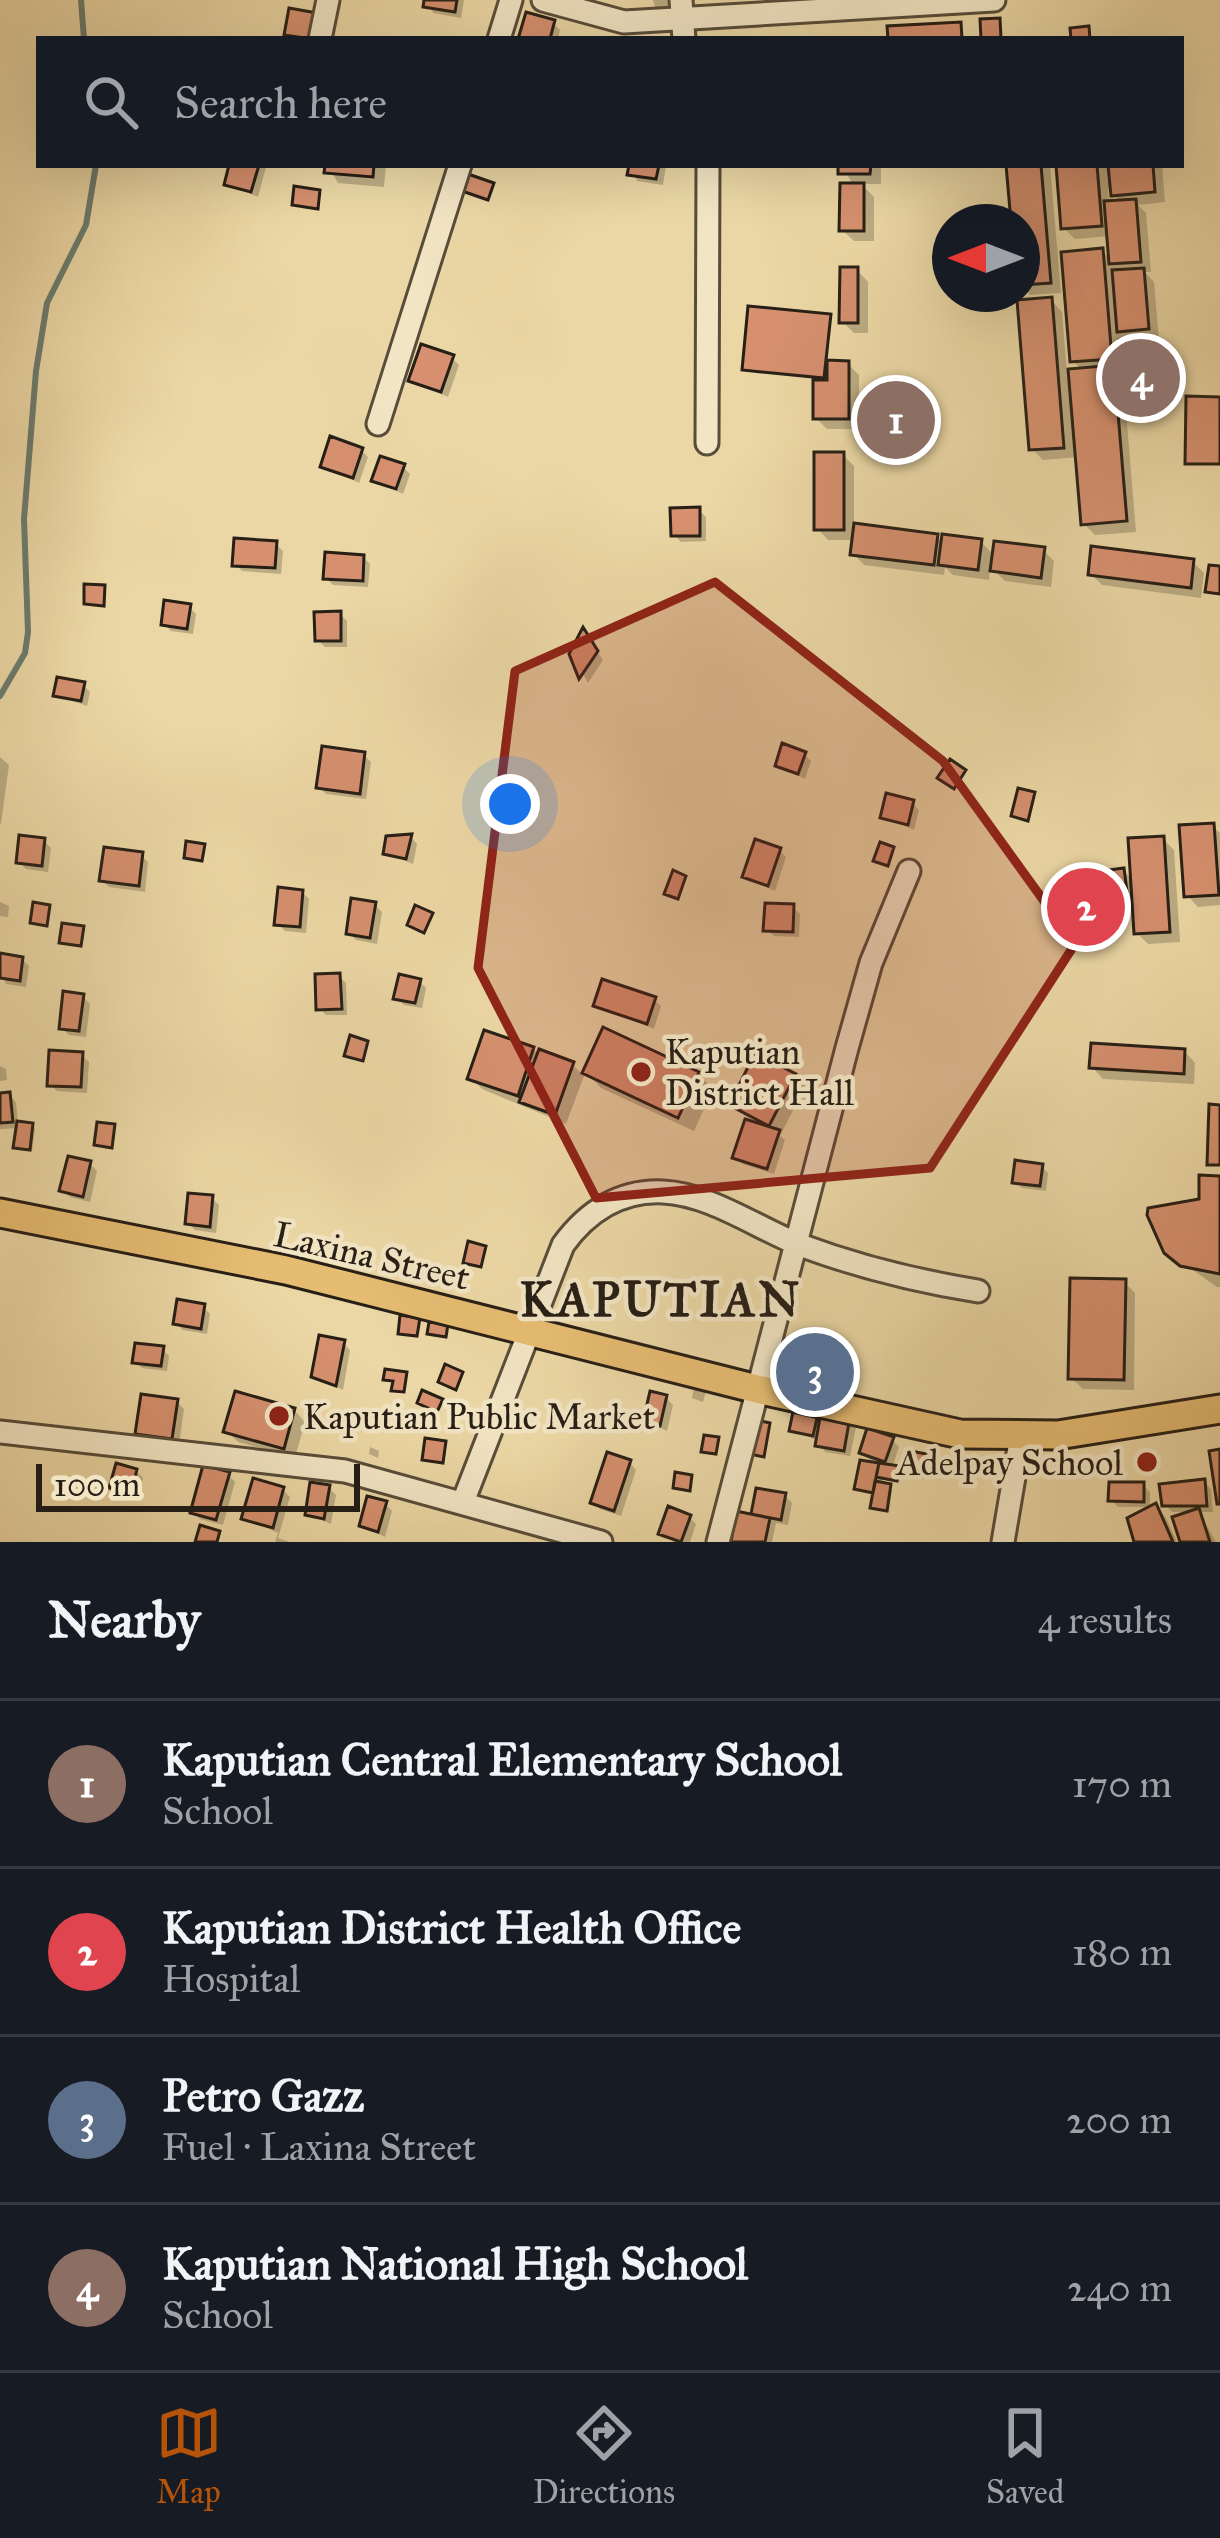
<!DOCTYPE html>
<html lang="en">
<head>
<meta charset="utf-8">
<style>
  :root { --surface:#171b24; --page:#242831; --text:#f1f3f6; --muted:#9ea1a6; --line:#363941; --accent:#b45309 }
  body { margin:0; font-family:"IM FELL Great Primer",serif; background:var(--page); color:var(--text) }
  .compass { position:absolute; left:932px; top:204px; width:108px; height:108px; border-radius:50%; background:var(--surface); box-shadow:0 12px 48px #0002; rotate:270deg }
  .scale { position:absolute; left:36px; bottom:30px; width:324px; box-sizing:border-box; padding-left:12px; border:6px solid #271f16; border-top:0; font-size:33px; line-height:42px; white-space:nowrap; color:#271f16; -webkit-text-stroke:9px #f2e5c4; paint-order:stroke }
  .you { position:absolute; left:510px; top:804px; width:42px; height:42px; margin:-30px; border:9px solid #fff; border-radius:50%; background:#1a73e8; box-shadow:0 0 0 18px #1a73e833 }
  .badge { display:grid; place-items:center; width:78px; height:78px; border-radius:50%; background:var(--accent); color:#fff; font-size:39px; font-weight:700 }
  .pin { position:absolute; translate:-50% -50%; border:6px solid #fff; box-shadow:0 3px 12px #0006 }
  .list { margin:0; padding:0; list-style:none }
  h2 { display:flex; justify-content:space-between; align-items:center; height:156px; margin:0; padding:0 48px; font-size:51px }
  h2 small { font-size:39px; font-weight:400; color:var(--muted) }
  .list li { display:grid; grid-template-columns:78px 1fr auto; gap:36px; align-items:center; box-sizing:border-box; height:168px; padding:0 48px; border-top:3px solid var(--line) }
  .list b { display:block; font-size:45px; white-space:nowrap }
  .list p { margin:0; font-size:39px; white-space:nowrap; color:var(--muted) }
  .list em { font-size:39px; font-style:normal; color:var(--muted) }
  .icon { flex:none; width:66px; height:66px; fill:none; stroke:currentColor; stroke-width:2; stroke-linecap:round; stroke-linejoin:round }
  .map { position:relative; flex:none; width:1220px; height:1542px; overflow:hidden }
  .search { position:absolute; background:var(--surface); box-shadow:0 12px 48px #0002; left:36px; right:36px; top:36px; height:132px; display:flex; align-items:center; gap:30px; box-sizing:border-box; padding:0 42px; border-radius:0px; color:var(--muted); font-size:45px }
  .sheet { height:828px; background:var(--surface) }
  nav { display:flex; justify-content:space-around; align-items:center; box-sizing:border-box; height:168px; border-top:3px solid var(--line); background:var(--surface); font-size:33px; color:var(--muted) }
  nav a { display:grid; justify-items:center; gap:6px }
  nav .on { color:var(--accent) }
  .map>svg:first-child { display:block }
  .shadow { fill:#0003; fill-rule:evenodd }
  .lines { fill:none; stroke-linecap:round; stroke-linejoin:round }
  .stream { stroke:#6b7c6e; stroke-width:6 }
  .building { fill:#d6906f; stroke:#271f16; stroke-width:3 }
  .minor-casing { stroke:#584d3a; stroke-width:27 }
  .major-casing { stroke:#271f16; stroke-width:33 }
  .minor { stroke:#f2e5c4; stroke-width:21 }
  .major { stroke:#e6bc72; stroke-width:27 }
  .marked { fill:#8f2418; fill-opacity:0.2; stroke:#8f2418; stroke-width:9; stroke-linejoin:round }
  .poi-dot { fill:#8f2418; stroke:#f2e5c4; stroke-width:4.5 }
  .labels { text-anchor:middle; stroke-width:9; stroke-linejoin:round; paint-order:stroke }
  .poi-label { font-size:36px; fill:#271f16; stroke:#f2e5c4; text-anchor:start }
  .street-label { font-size:36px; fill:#271f16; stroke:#f2e5c4 }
  .district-label { font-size:48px; font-weight:bold; letter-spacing:3px; fill:#271f16; stroke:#f2e5c4 }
</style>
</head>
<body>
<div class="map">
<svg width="1220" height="1542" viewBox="0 0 1220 1542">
  <rect width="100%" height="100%" fill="#ebd7a5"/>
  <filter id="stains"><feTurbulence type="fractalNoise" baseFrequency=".00167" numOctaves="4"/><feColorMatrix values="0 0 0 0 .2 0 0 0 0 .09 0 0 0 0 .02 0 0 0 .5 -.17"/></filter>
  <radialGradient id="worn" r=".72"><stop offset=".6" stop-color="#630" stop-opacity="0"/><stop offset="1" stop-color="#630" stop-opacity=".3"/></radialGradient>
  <!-- shadow -->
  <path class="shadow" d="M427,0H464L461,18L433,13Z
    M653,0H669L670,10L656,11Z
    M553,23L560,30L558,39H522Z
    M232,165L266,167L258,197L227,184Z
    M328,165H386L384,187L338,183Z
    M632,165H666L663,185L637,181Z
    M841,165H881V184H861L874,197V241H854L842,230L854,186Z
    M1009,165H1050L1061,293L1030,295L1022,287V222H1014Z
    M1059,165H1162L1165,202L1138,205L1146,213L1151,272H1145L1154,282L1159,340H1151L1162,351L1167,409L1138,412L1125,399L1136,532L1095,535L1084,524L1079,457L1043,460L1032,449L1051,300L1062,312L1067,372L1083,371L1072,360L1102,251L1112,261L1110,236L1075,239L1064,228ZM1108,189L1122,203L1109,204Z
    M857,270L868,282V333H854L842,321Z
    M829,317L828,363L848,364L859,375V429H827L816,418V379L745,369Z
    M452,358L459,365L448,397L412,381Z
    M361,450L368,457L359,483L323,466Z
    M843,455L854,466V526L936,536L944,544L981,542L995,556L1043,550L1054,561L1051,587L1005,581L990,567L989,580L953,575L945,567L944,575L864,565L853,553L855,540H828L817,528Z
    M403,467L410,474L403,494L375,480Z
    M699,510L706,517V541L681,542L674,535Z
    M276,544L283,551L281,574L242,571L235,564Z
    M363,557L370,564L368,587L333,585L326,578Z
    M1193,562L1204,573L1201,598L1102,585L1091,574Z
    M189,607L196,614L193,634L171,631L164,624Z
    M340,614L347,621V647H325L318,640Z
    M584,632L603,660L588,683L572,654Z
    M83,685L90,692L87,706L56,695Z
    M804,754L811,761L805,779L778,765Z
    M364,755L371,762L366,799L326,794L319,787Z
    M0,757L9,765L1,824L0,823Z
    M912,803L919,810L914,830L883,817Z
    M1212,826L1220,833V905L1198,907L1187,895Z
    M411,837L417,844L413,864L386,853Z
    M1163,839L1174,850L1180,942L1148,944L1137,933L1135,906L1115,908L1108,901L1123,871L1134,881Z
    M44,841L51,848L48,872L26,869L19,862Z
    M779,850L786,857L775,891L745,877Z
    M141,855L148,862L145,892L109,887L102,880Z
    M302,892L309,899L306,933L285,931L278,924Z
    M0,902L9,906L8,917L0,916Z
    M375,905L382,912L377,944L356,940L349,933Z
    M793,907L800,914L799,937L774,936L767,929Z
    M22,959L29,966L26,987L6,984L0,969Z
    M339,976L346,983L347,1015H326L319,1008Z
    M419,981L426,988L422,1008L404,1005L397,998Z
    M83,997L90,1004L86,1037L69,1035L62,1028Z
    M654,999L661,1006L654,1029L596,1005Z
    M532,1050L573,1065L584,1076L566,1124L482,1089L471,1078Z
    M1184,1051L1195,1063L1194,1084L1103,1079L1092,1067Z
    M82,1055L89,1062L87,1093L57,1091L50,1084Z
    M0,1066L6,1069L7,1080L0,1081Z
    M586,1072L698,1074L713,1089L694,1131L601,1088Z
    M794,1076L805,1087L780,1136L785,1140L774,1174L743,1164L736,1157L748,1118L732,1105Z
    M9,1095L16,1102L18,1124L35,1128L32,1151L17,1147L19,1128L0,1129V1096Z
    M90,1164L97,1171L90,1202L70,1197L63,1190Z
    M1041,1166L1048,1173L1046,1191L1022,1188L1015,1181Z
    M1220,1179V1287H1217L1166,1251L1155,1235L1152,1210L1202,1201Z
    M212,1198L219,1205L216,1233L195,1230L188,1223Z
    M1124,1282L1135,1293L1134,1390L1083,1389L1071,1378Z
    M203,1307L210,1314L207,1334L183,1330L176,1323Z
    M343,1343L350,1350L343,1390L314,1376Z
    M162,1349L169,1356L167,1371L142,1368L135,1361Z
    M694,1386L706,1391L703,1402L692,1398Z
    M666,1398L673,1405L667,1431L646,1421Z
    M177,1402L184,1409L179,1445L146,1440L139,1433Z
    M294,1410L305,1422L295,1458L238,1442L227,1431Z
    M817,1415L822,1421L849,1420L856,1427L850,1456L825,1452L819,1441L792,1430Z
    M892,1440L899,1447L892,1468L901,1472L899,1482L883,1479L882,1486L892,1490L889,1512L876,1509V1497L858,1488L876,1466L862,1452Z
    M370,1447L379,1451L378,1458L369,1454Z
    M630,1463L636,1470L621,1516L600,1509L593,1502Z
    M136,1471L143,1478L137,1499L112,1487Z
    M228,1475L235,1482L223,1525L200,1519L193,1512Z
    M1204,1482L1211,1489L1213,1512H1199L1216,1542H1183L1193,1512H1172L1165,1504Z
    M1143,1485L1150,1492V1507H1118L1111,1500Z
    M329,1488L336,1495L331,1524L308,1514Z
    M283,1490L290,1497L278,1538L290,1542H275L278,1533L245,1518Z
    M759,1491L785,1496L792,1503L788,1525L776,1523L772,1542H733L754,1518Z
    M385,1504L392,1511L385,1537L362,1526Z
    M1155,1507L1166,1518L1177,1542H1137Z
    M689,1517L696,1524L690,1542H674L661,1533Z"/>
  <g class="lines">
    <!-- stream -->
    <path class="stream" d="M81,0L84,39
      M0,696L25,653L28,632L24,519L36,371L47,303L86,225L96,165"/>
  </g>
  <!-- building -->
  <path class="building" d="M424,0H457L455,12L423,7Z
    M289,8L317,13L312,39L284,35Z
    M526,12L555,20L550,39H518Z
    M1000,18L1001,38L981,39L980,19Z
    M961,22L962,39H888L887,26Z
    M1089,26L1090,39H1071L1070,28Z
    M229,165H259L251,192L224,185Z
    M325,165H374L373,177L324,173Z
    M629,165H659L656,179L627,175Z
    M838,165H871L870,174H838Z
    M1006,165H1041L1051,283L1022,285V222H1011Z
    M1056,165H1097L1102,226L1061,229Z
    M1108,165H1153L1155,192L1111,196Z
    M468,174L494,183L488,200L462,191Z
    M840,183H864V231H839Z
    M294,186L320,190L318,209L292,205Z
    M1136,199L1141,262L1109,264L1104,201Z
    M1103,248L1112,359L1070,362L1061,252Z
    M840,267H858V323H839Z
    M1144,268L1149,329L1117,332L1112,270Z
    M1052,297L1064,448L1029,450L1017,300Z
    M748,306L831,314L824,378L742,370Z
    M1152,337L1157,399L1124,402L1119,340Z
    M421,344L454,355L441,392L408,381Z
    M827,360L849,361V419H813V380H827Z
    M1114,365L1127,521L1081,525L1068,369Z
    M1186,396L1220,397V464H1185Z
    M330,436L363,448L353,478L320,467Z
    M814,452H844V530H814Z
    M380,456L405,464L396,489L371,481Z
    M700,507V536H671L670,508Z
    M854,523L938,534L934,565L850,555Z
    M942,534L982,539L978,570L938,565Z
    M234,538L277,541L275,568L232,566Z
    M994,541L1045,547L1041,578L990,571Z
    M1091,546L1194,559L1191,588L1088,575Z
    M325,552L364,555L363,581L323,579Z
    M1209,565L1220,566V594L1205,592Z
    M84,584L105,585L104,606L84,604Z
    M164,600L191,604L187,629L161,625Z
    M341,611V641H315L314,612Z
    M583,627L598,651L579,679L569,654Z
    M57,677L85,682L81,701L53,696Z
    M782,743L806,752L798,774L775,766Z
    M322,746L365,752L360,794L316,788Z
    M950,759L966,770L954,789L937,778Z
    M1018,788L1035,792L1028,821L1011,816Z
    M886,793L914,800L908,825L880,818Z
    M1214,823L1219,895L1184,897L1179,825Z
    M412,834L406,859L383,854L386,836Z
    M19,835L45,838L42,866L16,863Z
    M1164,836L1170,932L1134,934L1128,838Z
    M755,839L781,848L768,886L742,877Z
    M186,841L205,844L202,861L184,858Z
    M880,842L894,847L888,866L873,861Z
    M104,847L143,852L139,886L99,881Z
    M1124,868L1128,900L1105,903L1101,871Z
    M673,870L686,876L678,899L664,894Z
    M278,887L303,890L300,927L274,925Z
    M351,898L376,902L370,938L346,934Z
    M33,902L50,905L47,926L30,923Z
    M765,903L794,904L793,932L763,931Z
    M415,905L433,913L424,933L407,925Z
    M62,923L84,926L81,946L59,943Z
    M0,953L23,957L20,981L0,978Z
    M340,973L342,1009L316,1010L315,974Z
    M399,974L421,979L415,1003L393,999Z
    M602,979L656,997L647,1024L593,1006Z
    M63,991L84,994L79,1031L59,1029Z
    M603,1027L699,1072L678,1118L582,1073Z
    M484,1030L534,1047L518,1096L467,1079Z
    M350,1035L368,1041L363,1061L344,1056Z
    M1091,1043L1185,1049L1184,1074L1089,1068Z
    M539,1049L574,1062L555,1115L519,1102Z
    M49,1050L83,1052L81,1087L47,1086Z
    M755,1053L796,1074L769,1126L729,1105Z
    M10,1092L13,1122L0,1123V1093Z
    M1209,1104L1220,1105V1165H1207Z
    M745,1119L780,1130L767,1169L732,1158Z
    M17,1121L33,1123L30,1150L13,1148Z
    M97,1122L115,1124L112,1148L94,1145Z
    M68,1156L91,1161L83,1197L59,1191Z
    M1015,1160L1043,1164L1040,1186L1012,1183Z
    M1199,1175L1220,1176V1274L1180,1266L1164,1253L1147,1215L1148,1208L1199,1199Z
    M188,1193L213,1195L210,1227L185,1224Z
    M468,1241L486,1246L481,1267L463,1263Z
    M349,1248L373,1252L370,1266L346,1262Z
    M1070,1278L1126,1279L1124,1380L1068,1379Z
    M177,1299L205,1304L201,1329L173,1324Z
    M400,1315L420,1318L417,1336L398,1334Z
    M429,1322L448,1324L446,1337L427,1334Z
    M319,1335L345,1340L336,1386L311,1377Z
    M135,1343L164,1346L161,1366L132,1363Z
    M445,1364L463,1372L456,1390L438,1382Z
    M385,1369L407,1372L404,1392L391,1391L393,1381L383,1380Z
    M422,1390L443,1399L437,1412L417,1403Z
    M235,1391L295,1408L284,1449L223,1432Z
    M650,1391L667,1395L660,1426L643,1422Z
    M141,1394L178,1399L172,1439L135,1434Z
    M794,1407L818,1413L813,1436L789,1431Z
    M821,1412L850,1417L844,1451L815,1446Z
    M756,1420L770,1423L764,1457L750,1454Z
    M867,1428L894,1437L885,1462L859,1453Z
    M704,1435L719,1437L716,1454L701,1452Z
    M425,1438L446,1441L443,1463L422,1460Z
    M1220,1449V1504H1217L1209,1451Z
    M911,1451L926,1454L922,1477L907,1474Z
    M607,1452L631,1460L614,1511L590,1503Z
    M860,1460L879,1463L873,1493L854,1489Z
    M116,1463L137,1469L131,1494L109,1488Z
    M879,1463L900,1466L897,1481L876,1477Z
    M203,1465L230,1472L216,1520L190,1513Z
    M675,1472L692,1475L690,1491L673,1488Z
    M253,1478L284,1487L273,1528L241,1519Z
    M1205,1479L1207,1506H1162L1159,1484Z
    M875,1481L891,1484L887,1511L870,1508Z
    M310,1482L330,1485L324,1519L305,1515Z
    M1109,1482H1144V1502L1108,1501Z
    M756,1488L786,1493L781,1520L751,1514Z
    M367,1496L387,1501L378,1532L359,1526Z
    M1156,1503L1173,1542H1134L1127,1518Z
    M668,1506L691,1515L681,1542L658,1534Z
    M1199,1508L1210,1542H1180L1172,1517Z
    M736,1511L770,1518L765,1542H731Z
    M200,1525L220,1531L217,1542H195Z"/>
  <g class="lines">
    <defs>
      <path id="minor" d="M543,0L624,22L994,0
        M681,0L684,39
        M320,39L328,0
        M499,39L511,0
        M378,424L460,165
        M707,443L708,165
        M0,1432L345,1471L601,1542
        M463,1502L563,1245C587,1212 620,1190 663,1192C710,1194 757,1228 800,1245C859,1267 916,1281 978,1291
        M718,1542L847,1048L871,963L909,871
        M1003,1542L1021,1436"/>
      <path id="major" d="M0,1213L286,1270L757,1389L960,1434L1058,1435L1220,1409"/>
    </defs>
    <!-- minor casing -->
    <use href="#minor" class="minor-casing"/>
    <!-- major casing -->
    <use href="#major" class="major-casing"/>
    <!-- minor -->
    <use href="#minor" class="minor"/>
    <!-- major -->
    <use href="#major" class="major"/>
  </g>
  <!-- marked area -->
  <path class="marked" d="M715,582L943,761L1075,944L930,1168L596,1198L478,968L515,671Z"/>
  <!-- markers -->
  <g class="poi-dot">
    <circle cx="641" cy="1072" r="12"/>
    <circle cx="279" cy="1416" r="12"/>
    <circle cx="1147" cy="1462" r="12"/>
  </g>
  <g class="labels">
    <!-- poi labels -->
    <g class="poi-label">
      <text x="665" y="1064">Kaputian<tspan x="665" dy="41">District Hall</tspan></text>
      <text x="303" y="1429">Kaputian Public Market</text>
      <text x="1123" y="1475" text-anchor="end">Adelpay School</text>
    </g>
    <!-- street labels -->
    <g class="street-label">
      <text transform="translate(372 1255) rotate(13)" y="13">Laxina Street</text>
    </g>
    <!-- district labels -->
    <g class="district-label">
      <text x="661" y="1316">KAPUTIAN</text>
    </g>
  </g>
  <rect width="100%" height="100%" filter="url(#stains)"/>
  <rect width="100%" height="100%" fill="url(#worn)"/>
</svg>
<svg class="compass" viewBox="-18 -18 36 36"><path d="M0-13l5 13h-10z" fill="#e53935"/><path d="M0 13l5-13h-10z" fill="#9ea1a6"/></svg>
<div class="scale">100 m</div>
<div class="you"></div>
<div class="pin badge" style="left:896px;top:420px;background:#8d6e63">1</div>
<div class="pin badge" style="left:1086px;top:907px;background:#e0444e">2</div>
<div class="pin badge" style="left:815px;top:1372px;background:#5c6f8a">3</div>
<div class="pin badge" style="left:1141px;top:378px;background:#8d6e63">4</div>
<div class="search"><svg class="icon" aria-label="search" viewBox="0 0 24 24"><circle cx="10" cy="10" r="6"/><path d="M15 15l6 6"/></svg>Search here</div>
</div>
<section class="sheet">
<h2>Nearby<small>4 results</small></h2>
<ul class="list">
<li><span class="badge" style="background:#8d6e63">1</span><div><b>Kaputian Central Elementary School</b><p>School</p></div><em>170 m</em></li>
<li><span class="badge" style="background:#e0444e">2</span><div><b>Kaputian District Health Office</b><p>Hospital</p></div><em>180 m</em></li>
<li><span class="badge" style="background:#5c6f8a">3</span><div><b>Petro Gazz</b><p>Fuel · Laxina Street</p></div><em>200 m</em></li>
<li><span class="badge" style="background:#8d6e63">4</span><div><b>Kaputian National High School</b><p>School</p></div><em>240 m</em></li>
</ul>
</section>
<nav>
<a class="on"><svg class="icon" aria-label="map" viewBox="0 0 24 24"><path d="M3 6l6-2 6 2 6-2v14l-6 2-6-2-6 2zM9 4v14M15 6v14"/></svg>Map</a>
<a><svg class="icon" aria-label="directions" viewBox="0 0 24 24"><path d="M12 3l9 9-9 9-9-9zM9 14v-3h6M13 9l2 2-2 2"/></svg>Directions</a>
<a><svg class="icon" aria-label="saved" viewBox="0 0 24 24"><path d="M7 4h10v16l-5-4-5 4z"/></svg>Saved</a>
</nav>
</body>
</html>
